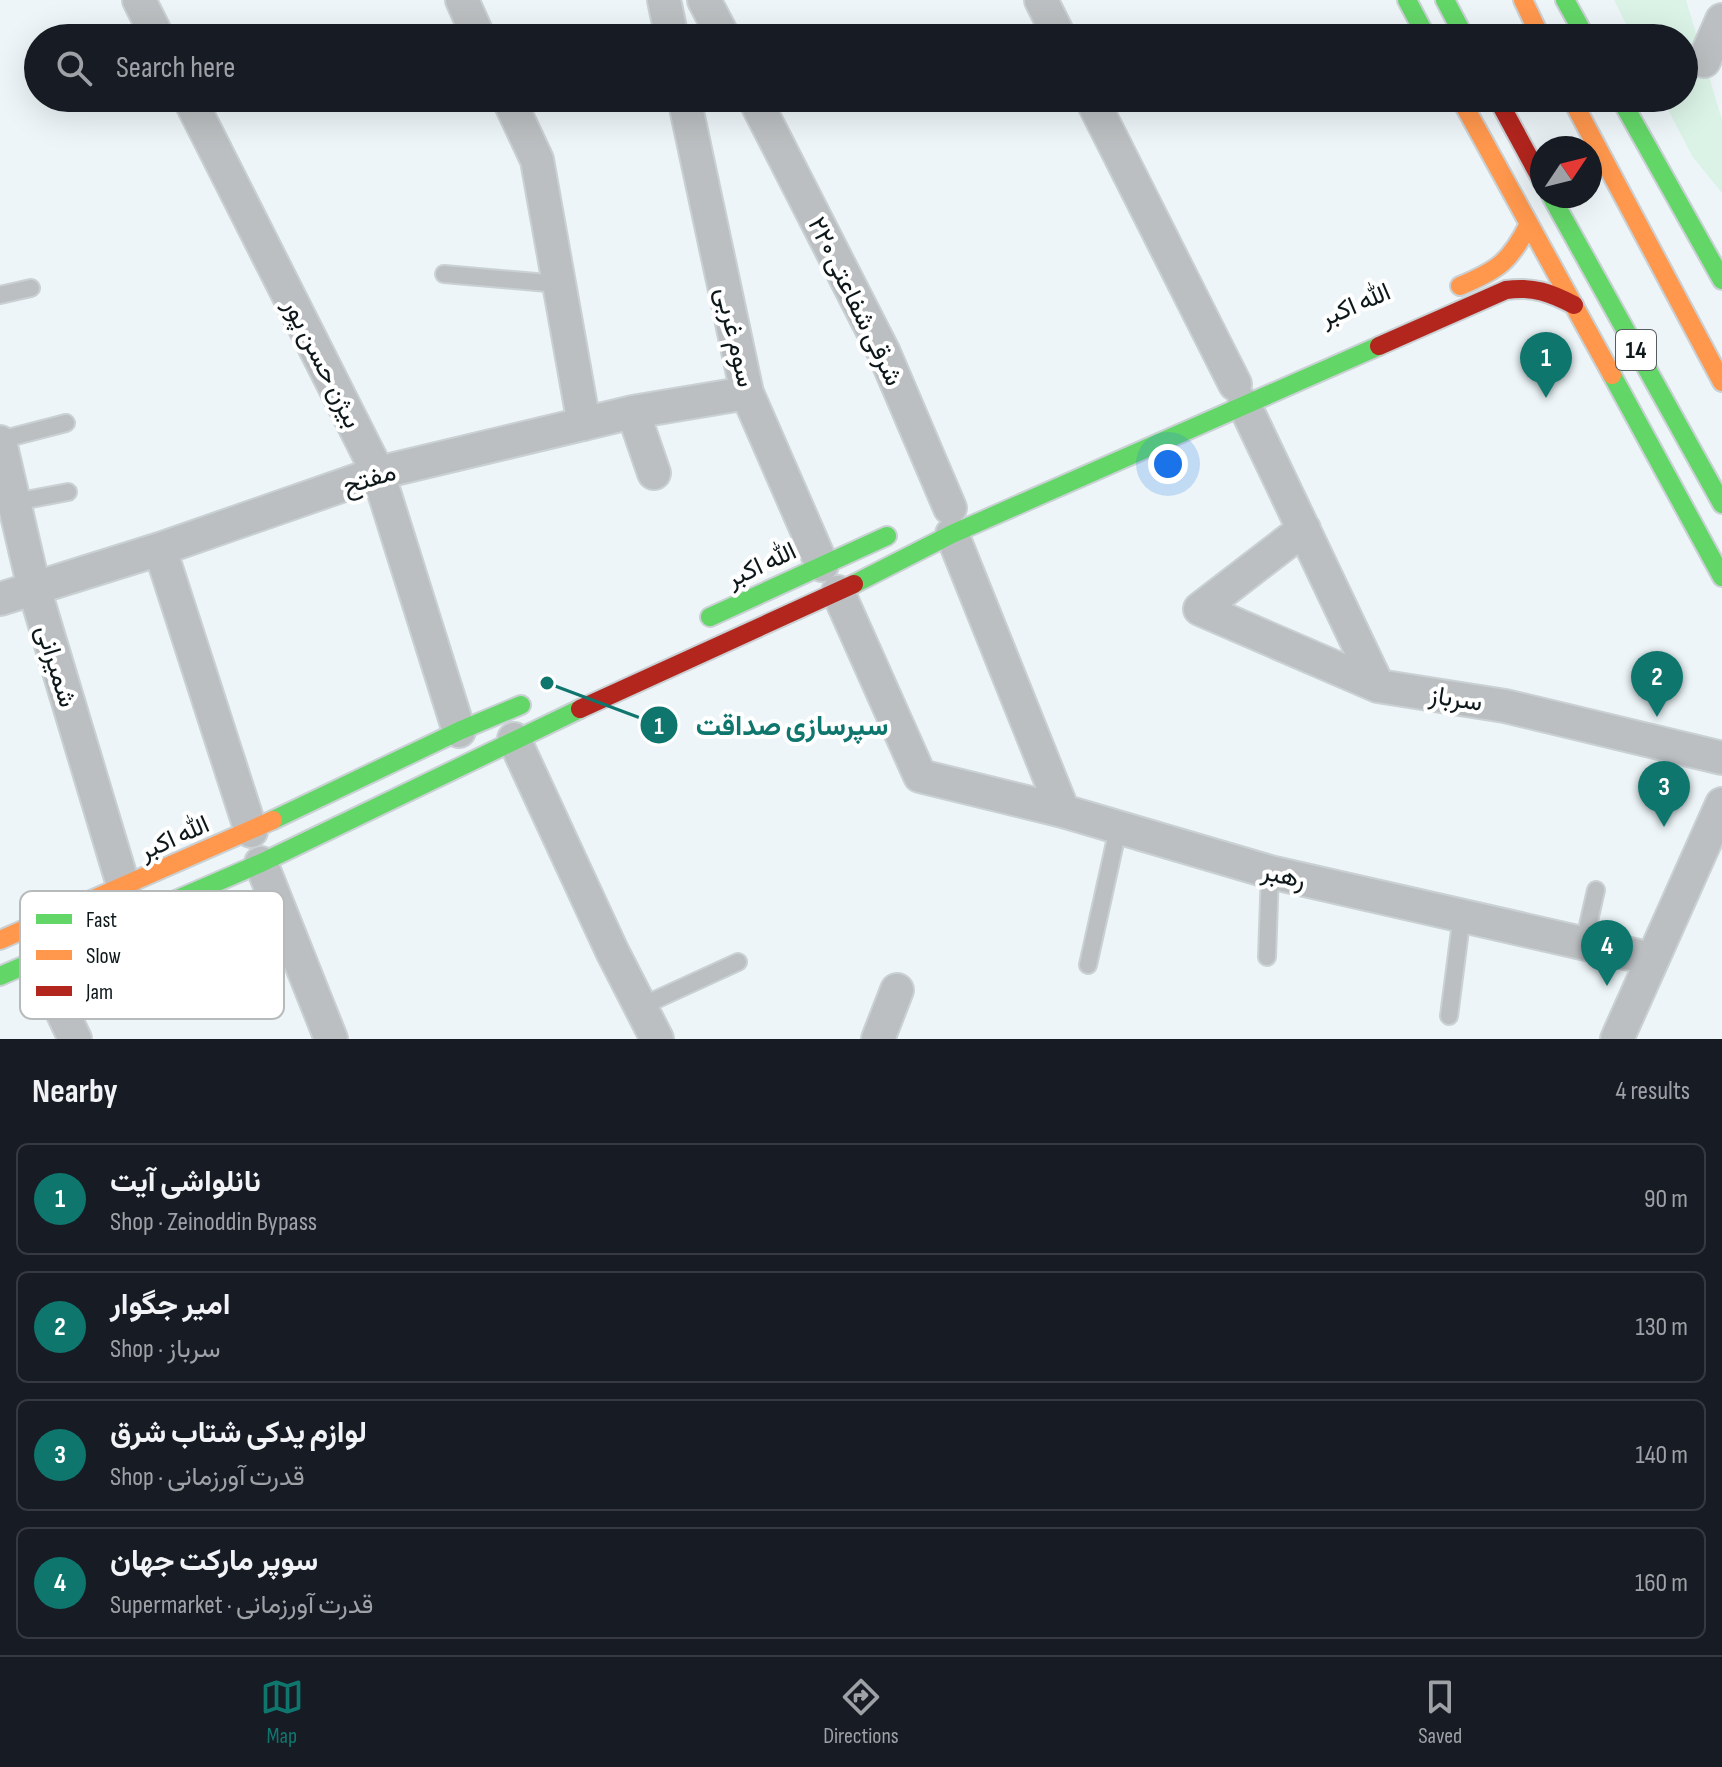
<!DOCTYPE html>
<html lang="en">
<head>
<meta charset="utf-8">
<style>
  :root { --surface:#171b24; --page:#20242c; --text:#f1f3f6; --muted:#9ea1a6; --line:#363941; --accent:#0f766e }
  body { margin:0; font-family:"Sofia Sans Condensed",Vazirmatn,sans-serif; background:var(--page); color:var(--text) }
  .compass { position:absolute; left:1530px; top:136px; width:72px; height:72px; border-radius:50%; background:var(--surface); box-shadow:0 8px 32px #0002; rotate:55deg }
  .you { position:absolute; left:1168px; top:464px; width:28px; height:28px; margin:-20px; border:6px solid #fff; border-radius:50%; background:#1a73e8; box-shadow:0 0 0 12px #1a73e833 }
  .badge { display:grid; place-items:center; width:52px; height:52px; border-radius:50%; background:var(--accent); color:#fff; font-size:26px; font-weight:700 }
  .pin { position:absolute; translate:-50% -66px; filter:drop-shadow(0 2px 4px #0008) }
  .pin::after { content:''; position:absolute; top:42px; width:28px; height:24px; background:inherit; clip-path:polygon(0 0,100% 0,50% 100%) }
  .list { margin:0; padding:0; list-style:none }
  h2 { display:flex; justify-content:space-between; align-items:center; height:104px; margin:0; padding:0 32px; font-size:34px }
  h2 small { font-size:26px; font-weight:400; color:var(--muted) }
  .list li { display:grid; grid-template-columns:52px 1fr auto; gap:24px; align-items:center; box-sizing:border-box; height:112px; margin:0 16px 16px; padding:0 16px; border:2px solid var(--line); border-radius:12px }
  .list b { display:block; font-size:30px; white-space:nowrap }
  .list p { margin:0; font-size:26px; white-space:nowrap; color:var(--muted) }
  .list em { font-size:26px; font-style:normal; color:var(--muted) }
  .icon { flex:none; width:44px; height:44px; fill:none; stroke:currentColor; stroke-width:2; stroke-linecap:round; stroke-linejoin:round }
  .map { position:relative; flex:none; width:1722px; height:1039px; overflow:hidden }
  .search { position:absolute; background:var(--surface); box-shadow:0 8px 32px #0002; left:24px; right:24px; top:24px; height:88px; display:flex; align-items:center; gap:20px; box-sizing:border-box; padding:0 28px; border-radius:44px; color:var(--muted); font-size:30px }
  .sheet { height:616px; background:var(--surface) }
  nav { display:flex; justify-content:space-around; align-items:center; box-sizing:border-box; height:112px; border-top:2px solid var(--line); background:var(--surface); font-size:22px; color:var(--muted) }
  nav a { display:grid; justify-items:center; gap:4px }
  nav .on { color:var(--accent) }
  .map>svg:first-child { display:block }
  .green { fill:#dbf3e7 }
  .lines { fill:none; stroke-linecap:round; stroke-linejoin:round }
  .lane-casing { stroke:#cad1d4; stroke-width:20 }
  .street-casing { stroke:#cad1d4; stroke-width:36 }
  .fast-casing { stroke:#cad1d4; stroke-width:22 }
  .slow-casing { stroke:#cad1d4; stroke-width:22 }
  .jam-casing { stroke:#cad1d4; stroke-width:22 }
  .lane { stroke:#bbbfc1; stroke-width:16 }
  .street { stroke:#bbbfc1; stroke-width:32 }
  .fast { stroke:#63d668; stroke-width:18 }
  .slow { stroke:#ff974d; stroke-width:18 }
  .jam { stroke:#b3261e; stroke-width:18 }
  .labels { text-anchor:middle; stroke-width:8; stroke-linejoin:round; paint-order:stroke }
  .shield { fill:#fff; stroke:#565d5f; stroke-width:2 }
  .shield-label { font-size:24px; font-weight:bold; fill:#0e181b }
  .street-label { font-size:26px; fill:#0e181b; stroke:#fff }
  .key { fill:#fff; stroke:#b7babb; stroke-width:2 }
  .key-label { font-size:22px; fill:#0e181b }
  .leader { fill:none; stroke:#0f766e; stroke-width:3 }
  .callout-dot { fill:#0f766e; stroke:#fff; stroke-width:3 }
  .mark-label { font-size:24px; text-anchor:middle; font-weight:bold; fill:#fff }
  .callout-label { font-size:28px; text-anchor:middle; font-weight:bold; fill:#0f766e; stroke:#fff; stroke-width:8; stroke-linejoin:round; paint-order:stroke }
</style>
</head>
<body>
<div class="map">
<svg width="1722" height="1039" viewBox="0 0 1722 1039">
  <rect width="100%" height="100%" fill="#edf5f8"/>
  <!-- green -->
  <path class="green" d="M1614,0H1686L1722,120V193L1692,156L1662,98H1684V38H1633Z"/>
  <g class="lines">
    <defs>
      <path id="lane" d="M444,274L559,284
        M0,295L31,288
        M0,440L66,423
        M15,502L68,492
        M1584,943L1596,890
        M1267,957L1270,872
        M1088,965L1118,829
        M642,1006L738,962
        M1449,1016L1462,915"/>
      <path id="street" d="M139,0L158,38
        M462,0L479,38
        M664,0L672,38
        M704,0L724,38
        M1041,0L1060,38
        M1704,61L1722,20
        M189,98L378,473L459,731
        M508,98L537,160L584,424
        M684,98L747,393L822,565
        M754,98L884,353L950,508
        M1091,98L1235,384
        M1244,404L1378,686
        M633,412L654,473
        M0,442L34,588L124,888
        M1304,529L1200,609L1378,686L1505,706L1722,758
        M952,534L1063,811
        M160,549L251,831
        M838,592L920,776L1063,811L1270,872L1652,959
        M0,599L160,549L378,473L633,412L747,393
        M514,739L612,951L657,1039
        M261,863L331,1039
        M38,961L75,1039
        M878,1039L897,990
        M1617,1039L1722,804"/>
      <path id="fast" d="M1407,0L1427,38
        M1445,0L1465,38
        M1565,0L1586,38
        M1620,98L1722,280
        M1551,196L1722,504
        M1612,375L1722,577
        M854,584L952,534L1379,346
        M710,617L887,536
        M273,820L459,731L521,705
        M0,976L261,863L580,709"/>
      <path id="slow" d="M1523,0L1541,38
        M1460,98L1612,375
        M1571,98L1722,382
        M1460,286C1498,270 1510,262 1529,224
        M0,940L273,820"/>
      <path id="jam" d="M1497,98L1542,181
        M1379,346L1506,290C1533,286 1551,293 1574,305
        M580,709L854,584"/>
    </defs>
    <!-- lane casing -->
    <use href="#lane" class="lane-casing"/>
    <!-- street casing -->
    <use href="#street" class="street-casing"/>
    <!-- fast casing -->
    <use href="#fast" class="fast-casing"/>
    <!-- slow casing -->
    <use href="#slow" class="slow-casing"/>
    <!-- jam casing -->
    <use href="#jam" class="jam-casing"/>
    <!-- lane -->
    <use href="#lane" class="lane"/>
    <!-- street -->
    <use href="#street" class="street"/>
    <!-- fast -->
    <use href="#fast" class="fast"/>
    <!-- slow -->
    <use href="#slow" class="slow"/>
    <!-- jam -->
    <use href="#jam" class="jam"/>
  </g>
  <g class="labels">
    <!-- shield labels -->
    <rect class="shield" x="1616" y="330" width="40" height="40" rx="6"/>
    <g class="shield-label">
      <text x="1636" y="358">14</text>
    </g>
    <!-- street labels -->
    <g class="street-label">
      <text transform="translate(856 301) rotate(64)" y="9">۲۲۰ شرقی شفاعتی</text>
      <text transform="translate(1355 304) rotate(-23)" y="9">الله اکبر</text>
      <text transform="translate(736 337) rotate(77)" y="9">سوم غربی</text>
      <text transform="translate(323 363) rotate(63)" y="9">بیژن حسن پور</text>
      <text transform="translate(369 478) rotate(-17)" y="9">مفتح</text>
      <text transform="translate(761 564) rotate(-25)" y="9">الله اکبر</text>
      <text transform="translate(57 666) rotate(73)" y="9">شمیرانی</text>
      <text transform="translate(1456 698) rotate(9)" y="9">سرباز</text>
      <text transform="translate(174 837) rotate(-24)" y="9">الله اکبر</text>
      <text transform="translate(1284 875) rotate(13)" y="9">رهبر</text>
    </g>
  </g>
  <!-- legend -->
  <rect x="20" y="891" width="264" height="128" rx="12" class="key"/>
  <rect x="36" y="914" width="36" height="10" fill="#63d668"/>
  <rect x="36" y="950" width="36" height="10" fill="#ff974d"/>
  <rect x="36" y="986" width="36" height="10" fill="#b3261e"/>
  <g class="key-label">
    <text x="86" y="927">Fast</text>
    <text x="86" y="963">Slow</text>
    <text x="86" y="999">Jam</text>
  </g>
  <!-- callouts -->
  <path class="leader" d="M547 683L659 725"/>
  <g class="callout-dot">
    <circle cx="547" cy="683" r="8"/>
    <circle cx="659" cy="725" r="20"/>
  </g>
  <g class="mark-label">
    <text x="659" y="734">1</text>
  </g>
  <g class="callout-label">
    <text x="792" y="735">سپرسازی صداقت</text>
  </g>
</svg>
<svg class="compass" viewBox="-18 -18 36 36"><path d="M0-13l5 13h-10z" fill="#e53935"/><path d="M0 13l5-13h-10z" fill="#9ea1a6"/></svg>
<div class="you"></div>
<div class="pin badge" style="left:1546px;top:398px">1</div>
<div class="pin badge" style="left:1657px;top:717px">2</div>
<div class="pin badge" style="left:1664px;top:827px">3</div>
<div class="pin badge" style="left:1607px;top:986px">4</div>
<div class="search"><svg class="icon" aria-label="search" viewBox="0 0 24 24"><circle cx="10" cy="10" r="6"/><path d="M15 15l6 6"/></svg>Search here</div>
</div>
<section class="sheet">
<h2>Nearby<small>4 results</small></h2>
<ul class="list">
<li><span class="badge">1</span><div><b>نانلواشی آیت</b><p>Shop · Zeinoddin Bypass</p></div><em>90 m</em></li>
<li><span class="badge">2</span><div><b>امیر جگوار</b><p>Shop · سرباز</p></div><em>130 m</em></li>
<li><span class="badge">3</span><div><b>لوازم یدکی شتاب شرق</b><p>Shop · قدرت آورزمانی</p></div><em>140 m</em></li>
<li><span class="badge">4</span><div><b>سوپر مارکت جهان</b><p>Supermarket · قدرت آورزمانی</p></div><em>160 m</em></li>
</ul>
</section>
<nav>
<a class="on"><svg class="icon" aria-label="map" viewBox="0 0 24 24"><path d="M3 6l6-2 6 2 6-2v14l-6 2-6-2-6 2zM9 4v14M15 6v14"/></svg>Map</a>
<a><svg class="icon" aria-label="directions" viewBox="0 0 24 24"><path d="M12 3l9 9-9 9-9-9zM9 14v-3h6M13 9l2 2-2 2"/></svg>Directions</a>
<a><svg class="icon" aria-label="saved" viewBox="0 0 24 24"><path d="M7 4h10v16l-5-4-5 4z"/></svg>Saved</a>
</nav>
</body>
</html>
